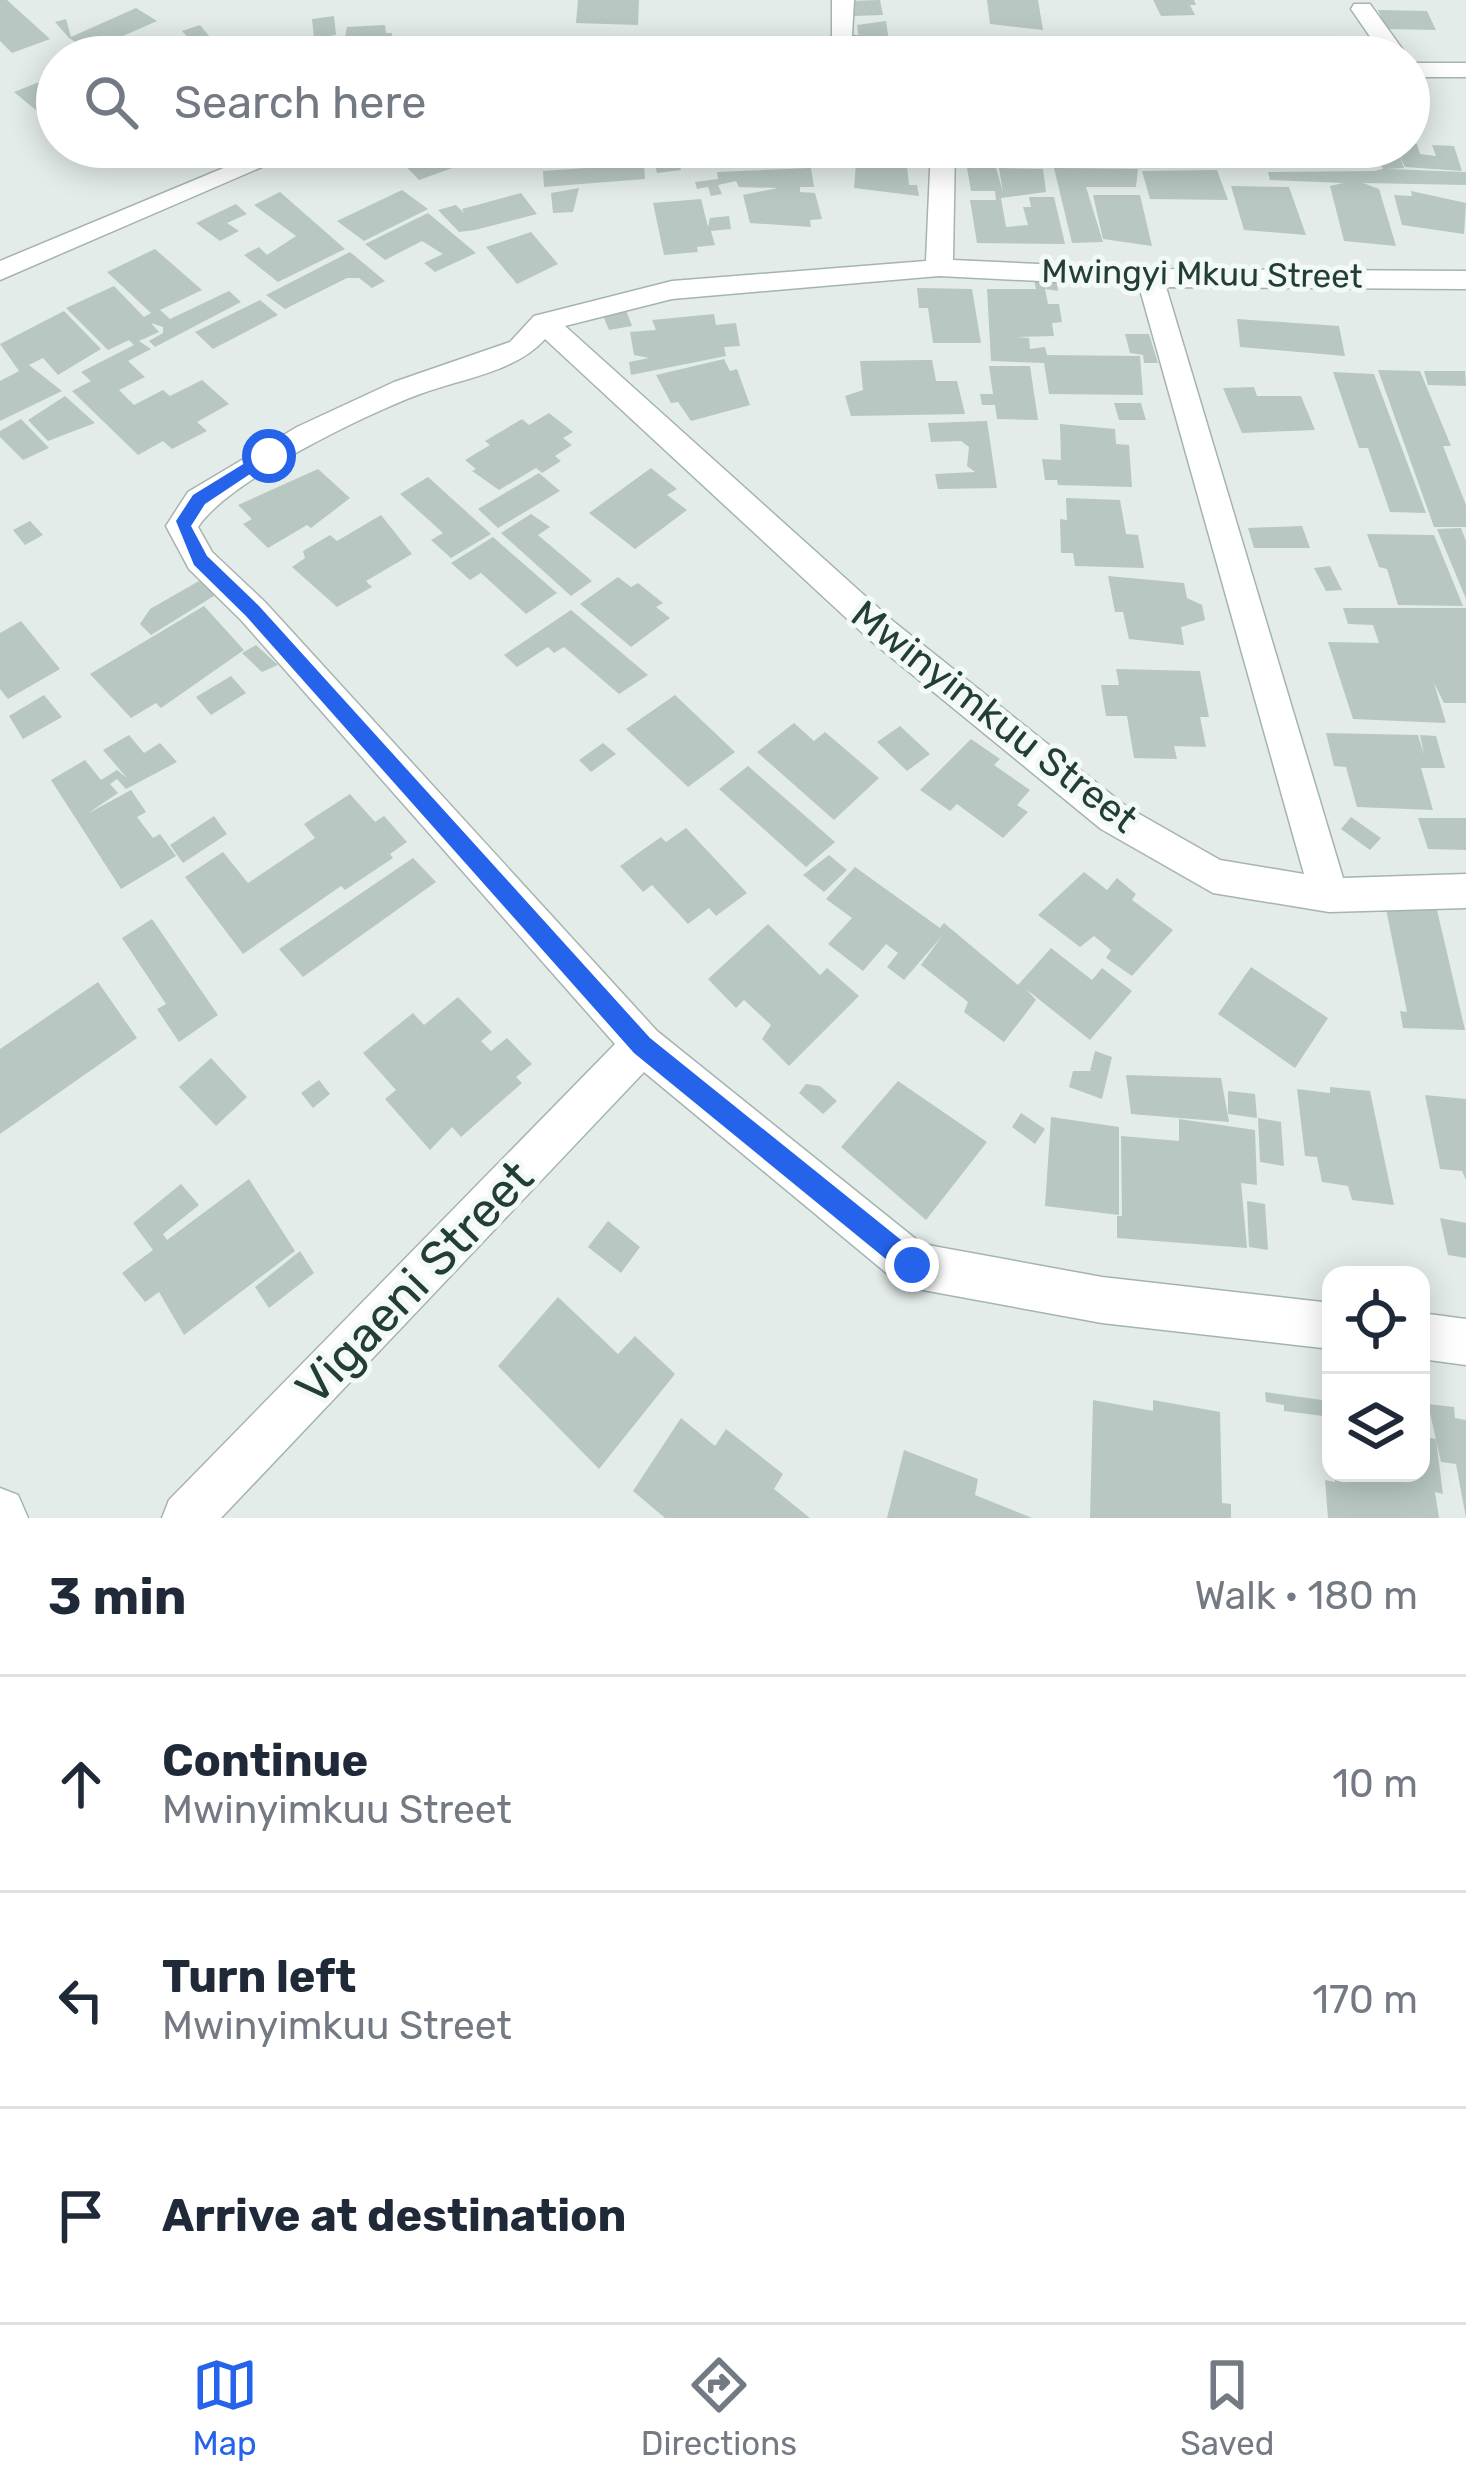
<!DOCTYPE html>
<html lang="en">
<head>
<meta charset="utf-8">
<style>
  :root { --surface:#fff; --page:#f6f6f7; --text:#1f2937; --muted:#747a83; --line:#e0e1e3; --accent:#2563eb }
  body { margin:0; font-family:Rubik,sans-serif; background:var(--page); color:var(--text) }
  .controls { position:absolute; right:36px; bottom:36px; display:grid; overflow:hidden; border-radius:24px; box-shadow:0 6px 30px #0003 }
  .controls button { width:108px; height:108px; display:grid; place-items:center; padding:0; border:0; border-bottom:3px solid var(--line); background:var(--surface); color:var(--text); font:60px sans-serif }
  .stop { position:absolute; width:36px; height:36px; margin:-27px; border:9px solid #2563eb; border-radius:50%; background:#fff }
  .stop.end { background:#2563eb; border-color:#fff; box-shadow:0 3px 12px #0008 }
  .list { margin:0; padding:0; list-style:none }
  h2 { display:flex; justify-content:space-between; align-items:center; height:156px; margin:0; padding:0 48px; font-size:51px }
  h2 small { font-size:39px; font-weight:400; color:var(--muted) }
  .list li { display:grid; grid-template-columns:78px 1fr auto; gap:36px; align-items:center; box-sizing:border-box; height:216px; padding:0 48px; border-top:3px solid var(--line) }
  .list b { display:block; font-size:45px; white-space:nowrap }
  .list p { margin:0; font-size:39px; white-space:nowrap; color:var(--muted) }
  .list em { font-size:39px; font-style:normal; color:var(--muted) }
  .icon { flex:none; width:66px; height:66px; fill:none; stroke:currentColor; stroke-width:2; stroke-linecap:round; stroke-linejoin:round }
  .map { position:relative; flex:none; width:1466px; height:1518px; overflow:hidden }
  .search { position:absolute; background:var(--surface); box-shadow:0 6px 30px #0003; left:36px; right:36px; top:36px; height:132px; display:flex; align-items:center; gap:30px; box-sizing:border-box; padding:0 42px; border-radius:66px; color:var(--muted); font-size:45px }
  .sheet { height:804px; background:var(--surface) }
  nav { display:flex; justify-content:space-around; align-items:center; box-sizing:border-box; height:168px; border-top:3px solid var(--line); background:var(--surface); font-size:33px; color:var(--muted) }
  nav a { display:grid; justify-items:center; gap:6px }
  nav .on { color:var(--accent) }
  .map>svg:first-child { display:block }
  .building { fill:#b8c7c1 }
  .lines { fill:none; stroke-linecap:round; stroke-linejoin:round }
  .minor-casing { stroke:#a5b4af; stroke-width:3 }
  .secondary-casing { stroke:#a1b8b1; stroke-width:3 }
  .minor { fill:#fff; fill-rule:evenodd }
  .secondary { fill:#fff; fill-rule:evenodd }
  .route { fill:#2563eb }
  .labels { text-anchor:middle; stroke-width:10; stroke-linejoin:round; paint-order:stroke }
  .far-street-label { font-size:33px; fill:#223e37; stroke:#f3f9f6 }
  .street-label { font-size:39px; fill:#223e37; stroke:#f3f9f6 }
  .near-street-label { font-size:48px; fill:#223e37; stroke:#f3f9f6 }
</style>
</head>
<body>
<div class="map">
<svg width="1466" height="1518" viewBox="0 0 1466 1518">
  <rect width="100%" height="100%" fill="#e3ece8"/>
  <!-- building -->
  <path class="building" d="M0,0H7L50,39L12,53L0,41Z
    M578,0H639L638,25L576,23Z
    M880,0L883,15L854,16L851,1Z
    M987,0H1038L1043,30L990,24Z
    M1153,0H1194L1196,5H1190L1195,15L1161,16Z
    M136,8L157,21L89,51L69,38L55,22L66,19L71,37Z
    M1378,10L1427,11L1436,30L1386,29Z
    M334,16L336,35L314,38L312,19Z
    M886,21L889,41H859L857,25Z
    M200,25L214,42L196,47L182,31Z
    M385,25L386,33H392V47L385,48V57H341L347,27Z
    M57,75V103L37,111L14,92Z
    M1409,143L1417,144L1420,154L1436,156L1432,145L1454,146L1462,171L1405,167L1399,155L1404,168L1387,169L1466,172V185L1363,183L1379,189L1396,246L1344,241L1330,186L1343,183L1270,180L1268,172L1374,171L1383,169L1375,149L1398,150Z
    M446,147L463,164L419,180L389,149Z
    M571,147H631V150L576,160Z
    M803,147L806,162L729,167L726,149Z
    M865,147H910V159L865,158Z
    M966,147H1038L1041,164L968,163Z
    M1046,147H1088L1089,153L1101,147H1128L1132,162L1049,163Z
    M1157,147H1212L1218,163L1141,164L1135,148Z
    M1221,147H1263L1269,163H1226Z
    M1306,147H1359L1368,167L1299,165L1293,148Z
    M676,150L681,170L657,173L652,152Z
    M644,164L645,179L544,187L543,171Z
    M856,164L907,166L909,185H917L919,196L854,188Z
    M811,168L814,187H800V192L815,193L822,219L810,220L811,227L750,223L743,195L778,188L739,187L736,181L718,185L722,194L711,196L708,187L697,189L695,182L718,179L717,172Z
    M967,168H996L1003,192L999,168L1043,169L1046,192L1001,198L1006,227L1028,225L1023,207H1031L1029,197H1054L1065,244L977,243L970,200H996L995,191H971Z
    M1054,168L1138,169L1136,187H1086L1103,242L1072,243Z
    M1217,170L1228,200L1150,199L1142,171Z
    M1231,186L1289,187L1306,235L1244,230Z
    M579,188L573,212L553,213L551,193Z
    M402,190L428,209L364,241L337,221Z
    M1411,191L1466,203L1464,234L1402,225L1394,195L1412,196Z
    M280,192L345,249L278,282L244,255L259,247L267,255L296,236L254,205Z
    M521,193L537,214L475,230L459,232L438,210L456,205L464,213L462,209Z
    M1093,195H1140L1152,246L1103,239Z
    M701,199L708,227L710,218L729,216L731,229L711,231L715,245L697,247L698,252L664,255L653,203Z
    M236,204L247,214L227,223L239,231L220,241L196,223Z
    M428,213L476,253L435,272L424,263L443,254L422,241L385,260L365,244Z
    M531,232L558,264L517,284L486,247Z
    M155,249L202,290L160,310L170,319L229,291L241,302L155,347L149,341L163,333V327L151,323L159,332L139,341L151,349L128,361L145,377L119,390L134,405L163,390L170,396L202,380L229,404L197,422L207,431L172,449L163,441L138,455L72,391L91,381L81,372L134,345L129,340L108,350L66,308L114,286L144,317L151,313L107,272Z
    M350,252L385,281L372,288L359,278H347L285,309L266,295Z
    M1056,277L1058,291L1045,289L1048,304H1059L1062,322L1052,323L1054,336L1015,337L1029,338L1030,349L1045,347L1047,355L1140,356L1143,395L1049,394L1044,363L991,361L987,289H1036L1034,280Z
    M917,288L972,289L981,343H933L928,308H919Z
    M260,300L278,315L213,349L195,332Z
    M624,305L632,326L609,330L600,309Z
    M64,311L101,349L58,375L43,358L29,365L62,391L0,421V381L19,371L0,344Z
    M714,314L716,325L736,323L740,346L724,347L726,356L631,375L629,362L649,358L634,355L630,332L656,330L652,320Z
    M1237,319L1339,326L1345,356L1240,347Z
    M1125,334H1149L1158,363H1144L1143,355L1130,353Z
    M724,359L730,371L737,369L750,405L691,421L678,402L671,403L656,375Z
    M923,360H932L936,381H957L965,414L851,416L845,396L863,390L860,361Z
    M989,366H1030L1038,420L997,419L995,405H982L980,394H993Z
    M1378,370L1420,371L1451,446H1443L1466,505V527H1434Z
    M1424,371H1465L1466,386L1428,385Z
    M1333,372L1374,374L1426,513L1390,512L1368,448H1359Z
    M1254,387L1257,396H1301L1315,430L1242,433L1223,388Z
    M65,396L95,423L48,441L28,420Z
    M1114,403H1141L1146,420H1119Z
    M549,413L573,432L563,438L572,445L555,456L561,461L542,473L536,468L499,490L472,471L476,469L465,460L490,445L485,441L522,419L529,425Z
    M21,419L49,448L23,460L0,437V431Z
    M987,421L997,488L938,489L935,474L975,472L967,466L969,447L961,441L931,442L928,423Z
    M1060,424L1115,429L1116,444L1129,445L1132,487L1058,485L1057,480H1045L1042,459L1061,460Z
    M651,468L677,489L667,495L687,510L635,549L589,513Z
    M318,469L350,498L311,528L307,525L268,548L243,524L252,519L238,505Z
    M539,473L560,491L498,528L478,509Z
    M428,477L491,534L451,558L431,540L443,533L400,494Z
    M1066,498L1120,500L1126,534L1138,535L1144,568L1075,566L1073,553H1061L1060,519L1067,520Z
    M531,514L550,527L538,535L592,581L571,596L501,533Z
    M381,515L412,554L366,581L372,587L337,607L292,567L305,558L303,551L330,535L337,541Z
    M30,521L43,535L25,545L13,530Z
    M1302,526L1310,548H1254L1248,528Z
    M1461,528L1466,541V599L1437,529Z
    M1367,534L1434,535L1463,606L1398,605L1387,569L1379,567Z
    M493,537L557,593L526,614L481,573L470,580L451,563Z
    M1330,566L1342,590L1326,591L1314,568Z
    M1108,576L1184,583L1187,598L1202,605L1205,620L1181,627L1184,645L1129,639L1123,612H1115Z
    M618,577L631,587L638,583L663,603L656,607L670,618L631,647L580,604Z
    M199,581L217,594L151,635L140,624L150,609Z
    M204,606L244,650L161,708L156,703L131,718L90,674Z
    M1343,608H1466V703H1444L1434,683L1446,723L1353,719L1328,642L1379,643L1373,625L1348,624Z
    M571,610L648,675L619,694L564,647L554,653L548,647L517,667L504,655Z
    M21,621L60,669L8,699L0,689V633Z
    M256,645L278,665L262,672L242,653Z
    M1116,669L1200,671L1209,717H1200L1206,747L1174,746L1177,759L1134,758L1127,716H1106L1101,685H1119Z
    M231,676L246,693L211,715L196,697Z
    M44,695L62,717L23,739L9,716Z
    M675,695L735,752L688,787L626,729Z
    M794,723L814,741L825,732L879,778L834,820L757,752Z
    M900,726L930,754L907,771L877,742Z
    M1326,733L1418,735L1424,755L1420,735L1436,736L1445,768H1421L1433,810L1357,807L1346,767L1334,766Z
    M129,735L144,753L160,743L177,762L126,789L117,779L110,784L118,793L87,814L131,790L146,812L137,817L153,838L160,834L176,856L121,889L51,780L85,760L101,780L117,770L127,778L103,750Z
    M971,739L1000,759L994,765L1030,790L1017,805L1028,812L1003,838L957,804L950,811L920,790Z
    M603,743L616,754L591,772L579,760Z
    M748,766L835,842L806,867L719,789Z
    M350,794L375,822L384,816L407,842L390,854L393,858L345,890L341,886L243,954L185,877L223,852L248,883L315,838L304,824Z
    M214,816L227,834L183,863L170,845Z
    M1351,817L1381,838L1370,850L1341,829Z
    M1418,818H1466V850L1428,849Z
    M686,828L747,893L716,916L709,908L688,924L652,885L643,892L620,866L661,837L666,842Z
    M829,855L847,870L824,892L803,875Z
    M413,858L436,882L303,977L279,949Z
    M855,867L940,928L944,923L1018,985L1051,948L1092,980L1102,968L1132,991L1090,1040L1026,989L1036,1000L1004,1042L964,1012L968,1002L921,965L942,936L904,980L887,967L898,953L886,944L863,971L828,944L852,918L826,899Z
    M1084,872L1107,890L1117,878L1136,894L1132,900L1173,930L1132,976L1106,958L1111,950L1094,936L1080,947L1038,915Z
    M1385,904L1437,910L1465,1030L1403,1028L1400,1011L1407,1012Z
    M152,919L218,1015L179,1042L157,1009L166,1004L122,938Z
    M768,924L820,975L827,968L859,996L789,1066L762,1039L771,1025L744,1000L736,1008L708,979Z
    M1251,967L1328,1018L1295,1068L1218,1014Z
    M98,982L137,1038L0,1134V1049Z
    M458,997L492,1032L481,1041L491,1051L507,1038L532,1064L516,1077L522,1083L461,1137L452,1127L430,1150L385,1099L396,1090L363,1053L413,1013L424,1025Z
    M1095,1051L1112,1057L1102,1099L1069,1087L1073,1071H1090Z
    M211,1058L247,1097L216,1126L179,1087Z
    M1126,1075L1221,1078L1229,1122L1131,1114Z
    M319,1080L330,1094L313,1108L301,1093Z
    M898,1081L987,1142L926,1220L841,1147Z
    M806,1084L820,1086L837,1101L823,1114L799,1093Z
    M1330,1087L1370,1091L1394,1205L1352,1200L1348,1186L1322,1182L1317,1157L1305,1156L1297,1089L1330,1093Z
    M1228,1091L1255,1094L1257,1118L1228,1114Z
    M1425,1095L1466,1099V1180L1462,1171L1440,1169Z
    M1021,1113L1045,1129L1035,1144L1012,1127Z
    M1051,1117L1119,1127V1215L1045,1206Z
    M1258,1118L1281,1122L1284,1166L1260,1162Z
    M1179,1119L1255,1130L1257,1185L1241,1183L1247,1248L1117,1238V1216H1122L1121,1136L1179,1141Z
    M249,1179L295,1251L184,1335L159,1292L145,1302L122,1273L153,1250L133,1223L181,1184L199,1205L163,1234L167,1240Z
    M1247,1201L1265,1204L1268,1250L1249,1247Z
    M1440,1218L1466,1223V1258L1448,1255Z
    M608,1221L640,1247L621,1273L588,1247Z
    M300,1251L314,1273L269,1308L255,1287Z
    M558,1297L618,1354L635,1336L675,1374L599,1469L498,1366Z
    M1265,1392L1322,1400L1323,1416L1284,1411V1405L1266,1402Z
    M1093,1400L1153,1411V1400L1220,1412L1222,1503L1231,1504V1518H1090Z
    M1428,1404L1454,1407L1455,1418L1466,1420V1518L1456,1464L1441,1462Z
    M681,1418L715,1446L726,1429L783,1474L774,1489L810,1518H665L633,1491Z
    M1421,1436L1436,1439L1443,1494L1435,1492L1439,1518H1328L1325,1480L1335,1482V1473H1421Z
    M904,1450L978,1479L975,1495L1032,1518H887Z"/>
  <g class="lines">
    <defs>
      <path id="minor" d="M832,0H854L852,36L908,44L922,57L832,47Z
        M1354,4H1370L1408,57H1384L1351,9Z
        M1409,63H1466V77H1409Z
        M274,147H308L0,280V261Z
        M931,147H955L953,260L1150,269L1466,271V289L1166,287L1343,878L1466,874V908L1329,912L1213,893L1101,829L870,640L545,339C516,372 460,379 420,394C366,414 228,481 198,527L212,552L265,602L657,1031L922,1244L1102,1277L1331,1303V1349L1102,1323L912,1288L896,1281L644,1072L221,1518H162L169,1500L615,1044L241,620L189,569L166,526L188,492L297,427L394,382L510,342L534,316L672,281L926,261ZM939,276L1139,286L1304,874L1220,860L1127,807L894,622L565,326L672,299Z
        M1421,1313L1466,1319V1365L1421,1359Z"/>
      <path id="secondary" d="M0,1488L18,1495L28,1518H0Z"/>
    </defs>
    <!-- minor casing -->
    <use href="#minor" class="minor-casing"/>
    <!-- secondary casing -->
    <use href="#secondary" class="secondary-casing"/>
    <!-- minor -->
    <use href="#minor" class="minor"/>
    <!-- secondary -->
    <use href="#secondary" class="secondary"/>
  </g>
  <!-- route -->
  <path class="route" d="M263,452L277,456L205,504L191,526L207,556L259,606L650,1038L921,1256V1273H903L634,1053L246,616L194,565L176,521L193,495Z"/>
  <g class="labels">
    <!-- far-street labels -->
    <g class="far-street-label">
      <text transform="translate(1202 273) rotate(1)" y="12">Mwingyi Mkuu Street</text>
    </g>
    <!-- street labels -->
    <g class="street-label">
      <text transform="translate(995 716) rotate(38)" y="14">Mwinyimkuu Street</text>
    </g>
    <!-- near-street labels -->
    <g class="near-street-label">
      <text transform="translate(414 1282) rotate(-46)" y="17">Vigaeni Street</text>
    </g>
  </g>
</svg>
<div class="controls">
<button><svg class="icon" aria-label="locate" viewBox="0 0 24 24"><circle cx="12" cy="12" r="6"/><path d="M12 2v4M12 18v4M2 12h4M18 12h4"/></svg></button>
<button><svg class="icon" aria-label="layers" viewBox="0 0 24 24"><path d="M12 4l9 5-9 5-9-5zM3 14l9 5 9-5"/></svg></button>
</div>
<div class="stop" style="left:269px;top:456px"></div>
<div class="stop end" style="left:912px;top:1265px"></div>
<div class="search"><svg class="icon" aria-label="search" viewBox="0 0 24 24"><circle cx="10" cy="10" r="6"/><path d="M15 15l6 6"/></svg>Search here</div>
</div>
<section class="sheet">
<h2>3 min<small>Walk · 180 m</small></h2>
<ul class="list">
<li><svg class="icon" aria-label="ahead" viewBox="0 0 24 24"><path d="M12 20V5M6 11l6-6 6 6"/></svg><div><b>Continue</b><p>Mwinyimkuu Street</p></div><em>10 m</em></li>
<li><svg class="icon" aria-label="left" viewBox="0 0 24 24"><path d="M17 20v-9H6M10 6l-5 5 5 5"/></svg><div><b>Turn left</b><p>Mwinyimkuu Street</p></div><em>170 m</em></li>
<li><svg class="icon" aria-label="arrive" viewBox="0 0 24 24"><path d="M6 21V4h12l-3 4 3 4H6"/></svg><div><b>Arrive at destination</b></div></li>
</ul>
</section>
<nav>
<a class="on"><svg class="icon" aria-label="map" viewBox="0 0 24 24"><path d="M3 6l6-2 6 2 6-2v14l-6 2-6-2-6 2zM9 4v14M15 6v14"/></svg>Map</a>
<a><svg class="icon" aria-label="directions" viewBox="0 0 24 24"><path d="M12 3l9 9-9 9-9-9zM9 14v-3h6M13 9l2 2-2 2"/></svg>Directions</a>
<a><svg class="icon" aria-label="saved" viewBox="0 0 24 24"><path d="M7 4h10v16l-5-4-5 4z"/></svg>Saved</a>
</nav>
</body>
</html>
